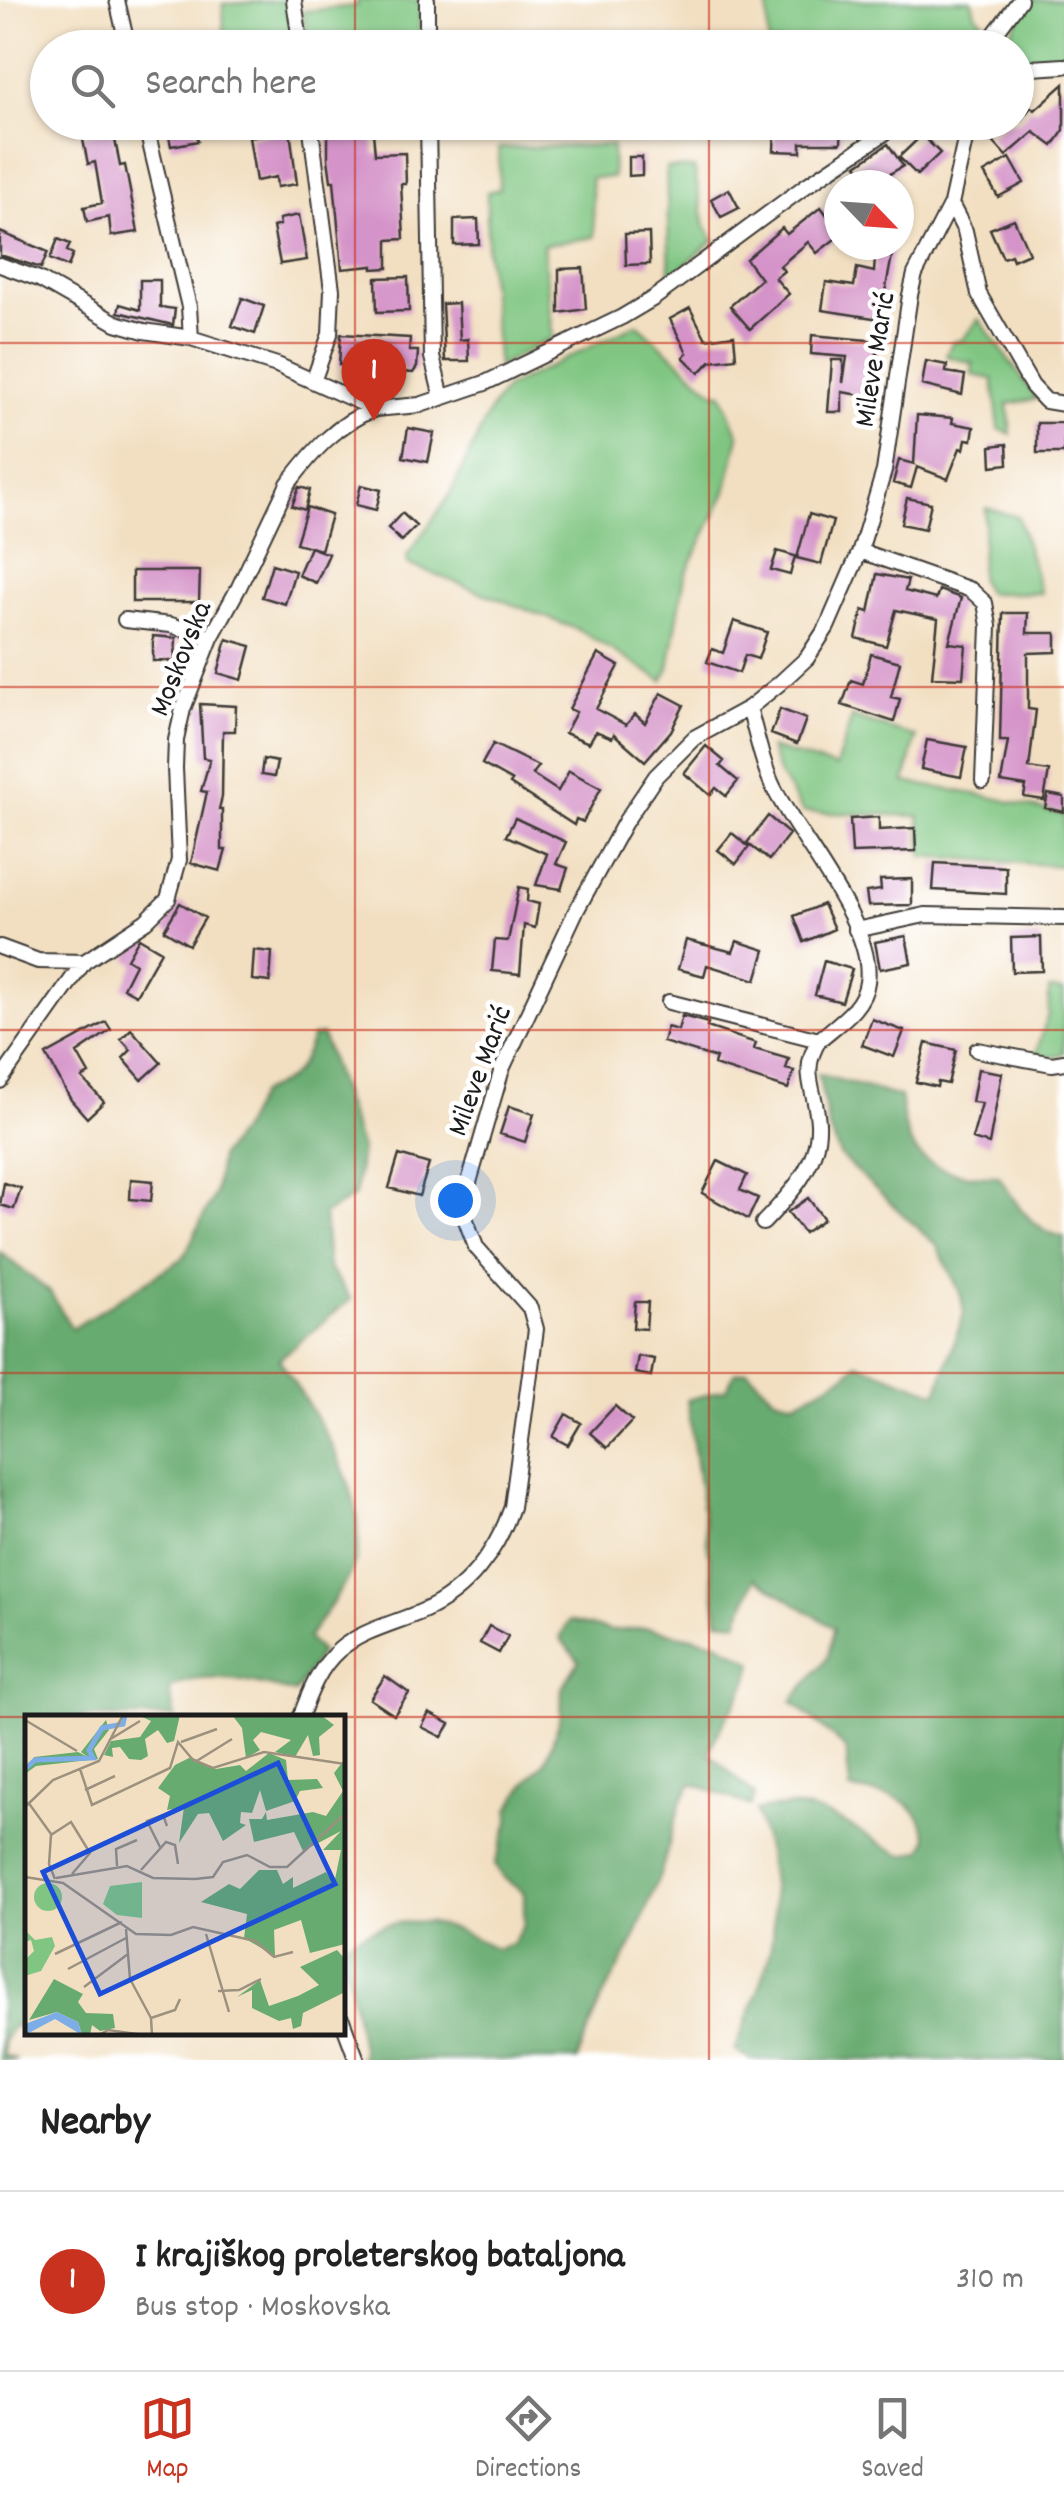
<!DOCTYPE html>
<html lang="en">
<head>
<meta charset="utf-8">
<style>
  :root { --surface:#fff; --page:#f6f6f6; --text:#222; --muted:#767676; --line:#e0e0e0; --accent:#c8321e }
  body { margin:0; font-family:Dekko,sans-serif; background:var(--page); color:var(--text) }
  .compass { position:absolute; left:824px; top:170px; width:90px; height:90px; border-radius:50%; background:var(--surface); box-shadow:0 2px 8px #0004; rotate:115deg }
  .you { position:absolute; left:455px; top:1200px; width:35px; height:35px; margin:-25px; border:8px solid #fff; border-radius:50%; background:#1a73e8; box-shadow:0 0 0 15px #1a73e833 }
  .badge { display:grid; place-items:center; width:65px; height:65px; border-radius:50%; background:var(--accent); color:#fff; font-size:32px; font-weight:700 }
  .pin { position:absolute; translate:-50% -82px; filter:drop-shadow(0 2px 5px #0008) }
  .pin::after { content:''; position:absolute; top:52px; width:35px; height:30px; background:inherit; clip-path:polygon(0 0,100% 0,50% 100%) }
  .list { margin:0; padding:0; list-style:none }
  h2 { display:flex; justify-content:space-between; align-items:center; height:130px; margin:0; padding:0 40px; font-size:42px }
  h2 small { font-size:32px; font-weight:400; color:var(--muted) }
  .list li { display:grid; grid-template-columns:65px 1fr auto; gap:30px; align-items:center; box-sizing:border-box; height:180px; padding:0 40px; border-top:2px solid var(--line) }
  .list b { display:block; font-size:38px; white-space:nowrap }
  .list p { margin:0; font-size:32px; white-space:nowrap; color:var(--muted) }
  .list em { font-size:32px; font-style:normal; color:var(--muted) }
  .icon { flex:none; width:55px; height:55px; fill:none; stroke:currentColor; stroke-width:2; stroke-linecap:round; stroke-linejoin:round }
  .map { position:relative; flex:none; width:1064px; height:2060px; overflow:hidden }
  .search { position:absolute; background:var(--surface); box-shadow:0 2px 8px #0004; left:30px; right:30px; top:30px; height:110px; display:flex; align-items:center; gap:25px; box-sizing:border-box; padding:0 35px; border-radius:55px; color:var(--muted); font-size:38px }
  .sheet { height:310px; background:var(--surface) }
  nav { display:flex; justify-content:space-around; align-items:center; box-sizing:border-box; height:140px; border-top:2px solid var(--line); background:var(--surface); font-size:28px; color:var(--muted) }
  nav a { display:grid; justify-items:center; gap:5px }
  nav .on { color:var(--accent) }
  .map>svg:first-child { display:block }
  .green { fill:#80c682; stroke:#4e714f; stroke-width:2.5 }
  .forest { fill:#68ab70; stroke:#426446; stroke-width:2.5 }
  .building { fill:#d594c9 }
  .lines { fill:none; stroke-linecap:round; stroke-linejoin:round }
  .minor-casing { stroke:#3c3935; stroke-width:18 }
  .minor { stroke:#fff; stroke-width:14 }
  .grid { fill:none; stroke:#c8321e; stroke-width:2.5; stroke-opacity:0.55 }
  .labels { text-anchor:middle; stroke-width:9; stroke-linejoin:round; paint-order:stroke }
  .street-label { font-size:30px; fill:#1c1c1c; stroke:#fff }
  .inset-river { fill:none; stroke:#7cade7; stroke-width:5 }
  .inset-road { fill:none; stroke:#9c917f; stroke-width:2.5 }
  .view { fill:#1d4ed8; fill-opacity:0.15; stroke:#1d4ed8; stroke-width:5 }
  .inset-edge { fill:none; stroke:#1c1c1c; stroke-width:5 }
</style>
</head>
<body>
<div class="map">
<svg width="1064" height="2060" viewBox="0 0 1064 2060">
  <rect width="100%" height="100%" fill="#fff"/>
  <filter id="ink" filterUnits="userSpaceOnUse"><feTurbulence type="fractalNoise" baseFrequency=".01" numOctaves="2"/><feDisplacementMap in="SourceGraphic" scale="20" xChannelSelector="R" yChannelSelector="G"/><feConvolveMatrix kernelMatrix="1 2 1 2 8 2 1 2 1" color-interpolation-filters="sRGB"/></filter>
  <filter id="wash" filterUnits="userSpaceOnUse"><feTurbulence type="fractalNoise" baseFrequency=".0048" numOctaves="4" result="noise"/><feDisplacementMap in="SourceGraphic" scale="40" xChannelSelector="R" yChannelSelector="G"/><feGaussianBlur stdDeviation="2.25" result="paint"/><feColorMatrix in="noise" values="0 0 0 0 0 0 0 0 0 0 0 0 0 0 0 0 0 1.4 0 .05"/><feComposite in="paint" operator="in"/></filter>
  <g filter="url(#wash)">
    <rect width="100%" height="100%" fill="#f2dfc1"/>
    <!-- green -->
    <path class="green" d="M289,0L295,47H224L223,4Z
      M357,0H420V47H308L303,11L357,6Z
      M768,0H972L975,13L985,24L968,47L866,48L768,42Z
      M1032,0H1064V57L1017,59L1016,48L1000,47Z
      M612,145L613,177L591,178L595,237L543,245L553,337L498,367L487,253V192L499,189V148Z
      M666,168H694L705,226L714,240L670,277Z
      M979,319L1037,399L1008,404L1011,434L999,429L993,379L972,375L973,363L946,356L952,342L962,340Z
      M637,324L714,392L722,393L739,436L726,492L685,575L669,668L663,681L579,630L408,564L407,556L450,495L490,410L506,388Z
      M986,508L1018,517L1041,593H987L979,578Z
      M852,717L916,737L905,782L986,796L1064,815V866L923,856L919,816L803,812L778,773L770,748L836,767Z
      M1049,989L1064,991V1053L1054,1057L1036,1054L1048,1014Z"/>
    <!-- forest -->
    <path class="forest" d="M322,1035L361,1149L355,1196L324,1214L328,1267L351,1299L279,1359C312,1412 372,1492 356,1559C352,1575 319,1624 307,1638L321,1652L295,1693C261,1684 199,1667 169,1690L175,1717L28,1718L27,2028L13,2026L3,2041L4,2055L17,2060H0V1252L50,1292L72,1329L183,1258L215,1193L220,1156L241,1130L260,1093C294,1080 300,1071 312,1037Z
      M818,1074L900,1097C902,1110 904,1124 908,1137C921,1172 967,1177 999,1176C1015,1202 1032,1231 1064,1237V2060H751L735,2050C746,2021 760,1991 768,1960C780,1911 771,1859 756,1811C818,1794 849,1830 903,1855L922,1850L928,1839C916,1793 891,1797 850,1790L846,1749L792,1701L828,1657L834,1628L755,1578L738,1622L718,1620L687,1400L727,1389L734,1373L747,1370L774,1397L795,1402L847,1374L857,1363L937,1393L964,1313L961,1295L937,1246L840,1156L829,1128Z
      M569,1621L612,1631L648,1628L717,1642L753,1662C747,1697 720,1719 709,1753L755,1795L751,1806L692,1783L681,1802L661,1872L631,1947L601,2000L577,2060H359L362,2053L345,1960L346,1942C407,1909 438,1919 497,1949L512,1944L524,1925V1893L505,1879L495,1865L509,1822V1809L526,1783L546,1760L561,1717L562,1688L579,1661L560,1639Z"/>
    <g id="blocks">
      <!-- building -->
      <path class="building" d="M1064,84V130L1053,146L1034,132L1006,156L989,137L1005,122H1019L1031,107L1035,110Z
        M166,122H194L198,141L171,146Z
        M328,122H372L375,154L405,153L406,184H401L404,239L388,240V268L373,269V266L342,269L334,181H331L328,159Z
        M775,122H842L841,143H801V152L774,151Z
        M113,129L120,166L125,165L138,232L111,236L109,217L87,222L84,207L102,203L95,162L88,164L82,135Z
        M290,131L297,184L277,187L276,177L256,181L249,137Z
        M922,135L940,153L917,175L899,157Z
        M888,144L903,166L871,185L857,165Z
        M629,157H642V175L629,176Z
        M1010,158L1024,183L998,197L984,173Z
        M729,189L739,208L721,217L711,199Z
        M821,207L839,231V236L817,253L808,242L780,266L784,271L775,278L789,294L750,329L730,306L761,279L746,259L782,228L787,234Z
        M299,215L307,260L280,264L273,227L280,225L279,219Z
        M478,219L479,244L454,245V220Z
        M1014,219L1029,253L1013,260L1011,255L1003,258L990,229Z
        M0,232L48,252L41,268L0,255Z
        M649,233L650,264L626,265L625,234Z
        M58,239L70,244L67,251L73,254L68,267L50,259Z
        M876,245H894L880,319L822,310L826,282L854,286L857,268L874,272Z
        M583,268L586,309L559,313V269Z
        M408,277L409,311L377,312L376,278Z
        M140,280H160V307L175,309L173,325L118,312L120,304L140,310Z
        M242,298L264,306L255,334L232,326Z
        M458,303L460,340L468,339L469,361H445L442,304Z
        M690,308L706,339L734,335L736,358L711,361L699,373L683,357L687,353L670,319Z
        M341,334L410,338L409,351H418L417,367L413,373L402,372V366L339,365Z
        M812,335L878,341L873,397L842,392V412H828L832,360H843V383L847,357L811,354Z
        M926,361L947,365L946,372L965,375L962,395L922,385Z
        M917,415L953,418L952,423L974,427L972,440L966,439L964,449L960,448L948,479L917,467L911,488L893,483L899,460L914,464Z
        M1037,423H1064V453H1037Z
        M408,428L434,433L428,462L403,457Z
        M1007,444L1008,464L992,466L991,446Z
        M361,485L381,490L376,510L356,505Z
        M299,487L310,490L305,510L292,506Z
        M907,498L931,503L925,529L901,524Z
        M307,507L331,515L321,550L296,543Z
        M402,513L416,526L401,541L388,528Z
        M809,514L833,521L821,564L797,558Z
        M310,547L329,554L316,583L298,575Z
        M777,551L795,556L790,575L771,570Z
        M272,564L295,571L285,604L262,597Z
        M132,571H200L199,602H132Z
        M877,574L908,580L905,591L936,599L939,590L961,598L949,643L966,645L963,678L932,677L938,619L896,610L886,646L856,638L863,610L869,612Z
        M1003,613H1028L1027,633H1056V652L1028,653V709L1036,710L1029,768L1049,771L1044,800L1024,797L1026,786L1001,782L1008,741H1000Z
        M734,621L767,632L758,659L745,655L739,673L707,662L712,649L723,653Z
        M153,636L176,638L175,661H153Z
        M227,639L251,646L242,680L218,673Z
        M598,654L619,666L596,709L626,725L635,714L645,723L661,693L684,705L671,731L645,761L614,734L612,738L596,731L589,743L565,733L576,712L569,709Z
        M871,654L900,662L891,697L900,699L894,722L842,705L851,680L863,684Z
        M200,704L236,706L235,731H223L222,797L219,809H222V850H226L220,871L191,863L207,792L201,791L210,759L203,758Z
        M780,709L806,719L797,744L771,734Z
        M927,740L967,747L961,777L921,769Z
        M493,744L538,766L532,774L558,791L569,771L601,788L583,822L576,819L574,825L510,784L512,781L482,764Z
        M706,746L724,761L720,766L738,781L726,796L716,788L710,795L684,773Z
        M263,759L277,762L274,777L261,775Z
        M1048,794L1064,797V812L1045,808Z
        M768,816L789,834L769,860L747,843Z
        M879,817V830L915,828L916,851L852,853L850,819Z
        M515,818L566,842L556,864L568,868L561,889L536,885L547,854L506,836Z
        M732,833L749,847L736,864L718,850Z
        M935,863L1006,867V894L933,890Z
        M912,879V905L868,906L866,892L881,890L880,880Z
        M519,887L528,889L527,901L539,904L535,928L524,925L520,974L492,971L495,940L508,941Z
        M180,903L205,918L189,945L164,930Z
        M823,904L834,929L804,942L794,916Z
        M906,936L911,963L880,969L875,942Z
        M1041,937L1042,971L1012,972L1011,938Z
        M139,938L161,951L136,995L123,988L135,964L127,959Z
        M686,940L733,952L737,941L765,950L756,980L707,965L704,976L678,969Z
        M254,950L272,952L270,982L252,980Z
        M824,961L852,969L842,1002L815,995Z
        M682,1016L708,1023L707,1027L756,1043L754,1049L789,1059L786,1069L794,1071L788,1089L714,1065L716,1058L663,1042L667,1027L678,1030Z
        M872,1019L904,1031L894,1057L862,1045Z
        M106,1022L111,1030L77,1053L89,1074L82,1078L104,1102L87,1118L71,1100L46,1055Z
        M131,1029L161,1063L142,1080L123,1058L131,1050L121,1039Z
        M926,1043L956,1050L948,1084L938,1082L937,1087L916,1082Z
        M978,1069L1002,1073L989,1144L972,1139L982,1103L972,1102Z
        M509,1106L534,1114L525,1142L500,1134Z
        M399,1155L429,1164L419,1196L389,1188Z
        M718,1161L747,1175L740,1190L758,1198L748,1219L702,1193Z
        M131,1179L153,1181L151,1201L130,1199Z
        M4,1183L21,1188L14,1209L0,1205Z
        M808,1198L824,1219L804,1233L788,1212Z
        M635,1302H648L646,1329L633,1328Z
        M638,1356L654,1359L651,1376L635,1373Z
        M615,1406L632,1421L607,1448L590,1433Z
        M566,1414L581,1423L568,1445L553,1437Z
        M489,1626L508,1636L499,1653L480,1643Z
        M385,1676L409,1693L394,1715L370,1699Z
        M429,1713L450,1724L442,1737L422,1727Z"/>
    </g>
  </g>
  <g filter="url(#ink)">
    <use href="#blocks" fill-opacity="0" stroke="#3c3935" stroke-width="2.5"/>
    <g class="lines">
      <defs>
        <path id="minor" d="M117,0L128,48
          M294,0L301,48
          M427,0V48
          M984,48L1020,0
          M1016,69L1064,66
          M145,122L189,307L191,338
          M310,122L332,290L330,334L314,379
          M428,122L432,357L442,398
          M951,204L965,231L979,294L1032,386L1046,401L1064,404
          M0,265L39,279L116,323L144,331L191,338L277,365L375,409L420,405L485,383L622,317L654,298L807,185L901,122
          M860,551L971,590L985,603L989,626L983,781
          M125,620L171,625L211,638
          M856,930L925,915L1064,918
          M0,947L38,961L84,962
          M669,1002L819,1040C837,1024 864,1008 867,982C876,924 793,833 771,782C761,759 756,732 749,708
          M977,1050L1052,1064L1064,1062
          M0,1081L84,962L146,921L168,899L179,860L175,768L176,740L183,709L211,638L239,587L288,484C312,452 337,423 375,409
          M763,1223C789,1196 820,1164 818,1123C816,1089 799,1073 819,1040
          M300,1718C309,1694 319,1667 339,1650C362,1630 396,1623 423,1611C467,1592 497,1551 512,1507L536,1329L530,1308L476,1247L464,1215L465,1196L502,1069L575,913L625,822L656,776L694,738L749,708L780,683L807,658L827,627L860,551L884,471L910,295L915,274L951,204L969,122
          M342,2020L357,2060"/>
      </defs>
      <!-- minor casing -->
      <use href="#minor" class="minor-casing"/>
      <!-- minor -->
      <use href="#minor" class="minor"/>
    </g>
  </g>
  <!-- grid -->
  <path class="grid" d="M355,0V48M709,0V48M355,122V2060M709,122V2060M0,343H1064M0,687H1064M0,1030H1064M0,1373H1064M0,1717H1064"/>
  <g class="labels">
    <!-- street labels -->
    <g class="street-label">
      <text transform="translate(873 359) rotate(-81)" y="10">Mileve Marić</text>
      <text transform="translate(179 658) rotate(-68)" y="10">Moskovska</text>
      <text transform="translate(478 1070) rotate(-70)" y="10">Mileve Marić</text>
    </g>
  </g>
  <!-- overview -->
  <g transform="translate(25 1715)">
    <rect width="320" height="320" fill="#f2dfc1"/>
    <path d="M117,167V203L92,200L78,189L85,171ZM9 182a14 14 0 1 1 28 0a14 14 0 1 1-28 0ZM0,215L10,225L27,222L30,231L16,256L0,261V245L9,236L6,225L0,227Z" fill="#80c682"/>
    <path d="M113,0H155L149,26L142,28L133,15L120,24L123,41L116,45L104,44L95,32L87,33L88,42L79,40L86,26L115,22L126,6ZM207,0H296L309,10L294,22L295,40L288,41L283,20L270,42L250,37L266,25L236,17L228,25L235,35L221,43L217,13ZM81,5L84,15L69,34L73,44L11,51L0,59L9,42L53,37L63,42L56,37ZM244,38L261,45L263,65L292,64L298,73L275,76L270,86L241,96L235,75L227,98L216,97L215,108L221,110L198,126L184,98L173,99L154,128L159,92L142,95L145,81L133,73L150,50L166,42L191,54L215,50L221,56ZM320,44V229L285,238L276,205L249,215L250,241L219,223L222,199L176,187L204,169L215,174L234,155H252L258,169L268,162V173L301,157L309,169L316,135H298L316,116L278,136L269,117L229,127L224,104H237L241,97L242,105L288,97L301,101L318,76L309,58ZM312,235L320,244V277L278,298L276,311L268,314L266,303L254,306L227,293V275L212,282L235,265L244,291L273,281L294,270L275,252ZM29,264L58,279L53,287L61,298L88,299L90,313L75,316L67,310L65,320H57L53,307L32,297L4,305Z" fill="#68ab70"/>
    <path d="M32,297L53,307L57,320L30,304L0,320V309Z" fill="#7cade7"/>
    <path class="inset-river" d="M0,54L10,45L68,43L64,35L77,13L98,9L100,0"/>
    <path class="inset-road" d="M0,5L52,36M84,25L115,6M156,27L192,14M170,47L207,24M55,54L67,90L145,53L153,27L168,45L188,53L239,37L320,49M60,75L90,61M3,87L26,119M0,92L28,65L74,46L98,0M135,132L122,106L138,100L142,111M92,151L91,134L112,125M116,155L141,127L150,130L153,149M0,162L38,168L111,219L146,220L168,212L230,226L249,242L268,237M31,163L102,151L128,163L170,164L188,162L198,147L222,140L245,152H262L320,99M30,164L24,149L26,120L46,107L65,138L47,159M101,214L105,264L126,303L127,320M181,219L204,297M30,239L97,207M43,254L101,223M59,272L103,239M193,276L214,275L236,264M126,303L150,295L155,284M74,320L83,315L119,320"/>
    <path class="view" d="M253,48L310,169L75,279L18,157Z"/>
    <rect width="320" height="320" class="inset-edge"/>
  </g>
</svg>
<svg class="compass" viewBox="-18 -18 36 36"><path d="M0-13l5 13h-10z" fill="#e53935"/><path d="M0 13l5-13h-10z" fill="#767676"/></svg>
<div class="you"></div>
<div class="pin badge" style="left:374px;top:421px">1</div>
<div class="search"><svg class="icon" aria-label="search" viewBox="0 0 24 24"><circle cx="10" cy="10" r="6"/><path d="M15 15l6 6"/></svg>Search here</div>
</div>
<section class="sheet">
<h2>Nearby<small></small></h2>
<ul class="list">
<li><span class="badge">1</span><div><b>I krajiškog proleterskog bataljona</b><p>Bus stop · Moskovska</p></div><em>310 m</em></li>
</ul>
</section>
<nav>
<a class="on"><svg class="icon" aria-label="map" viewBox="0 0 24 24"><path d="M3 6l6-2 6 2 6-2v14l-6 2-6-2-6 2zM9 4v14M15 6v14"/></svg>Map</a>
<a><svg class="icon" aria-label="directions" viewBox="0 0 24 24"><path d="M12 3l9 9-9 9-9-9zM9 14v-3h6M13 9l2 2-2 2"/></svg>Directions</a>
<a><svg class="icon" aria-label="saved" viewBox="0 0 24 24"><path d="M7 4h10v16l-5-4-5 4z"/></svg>Saved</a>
</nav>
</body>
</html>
